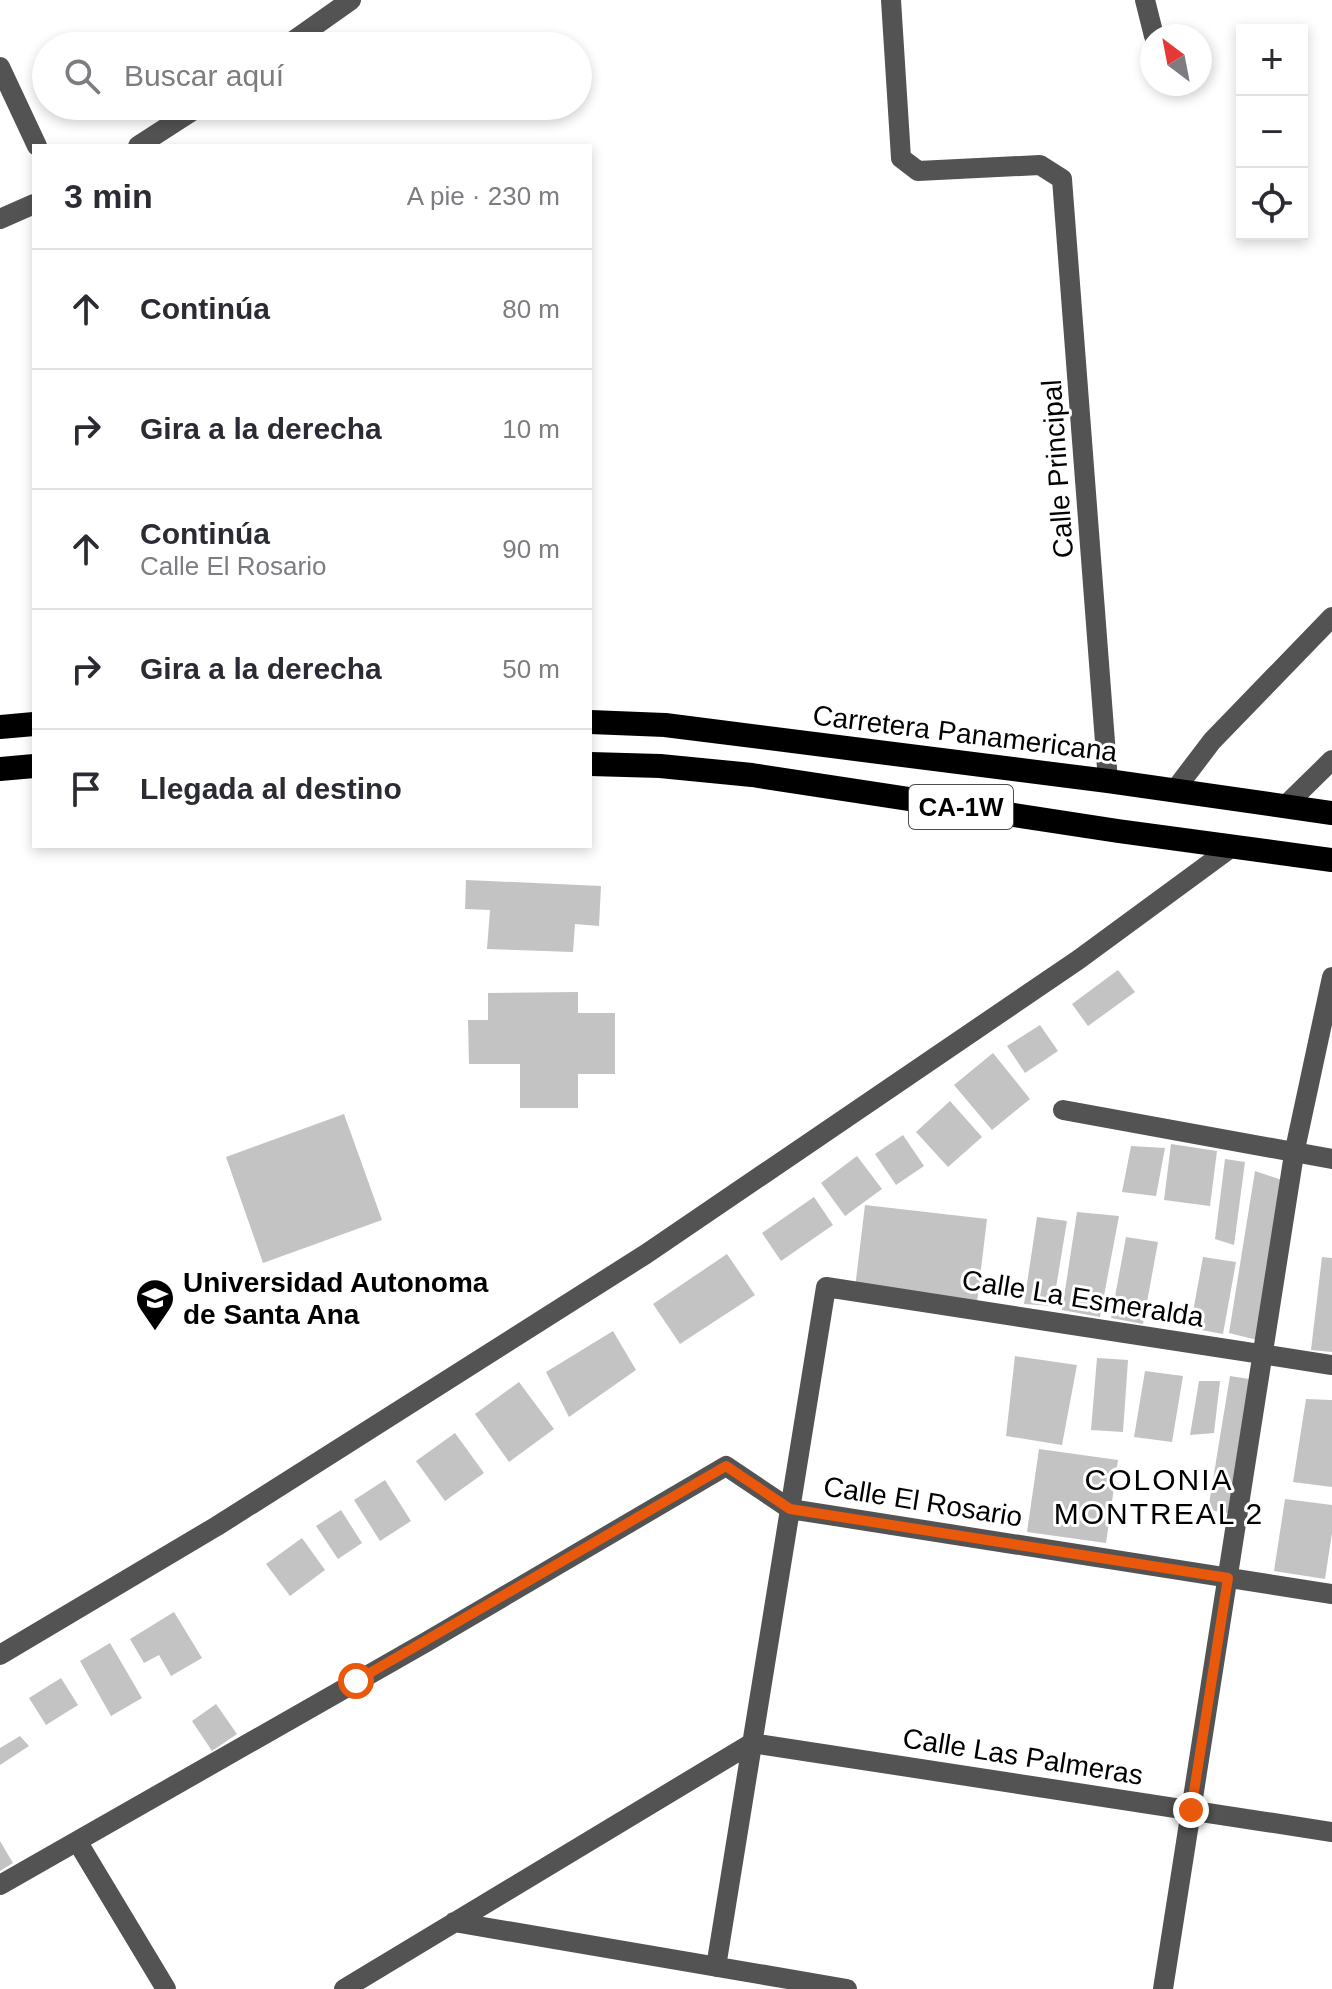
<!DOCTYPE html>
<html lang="es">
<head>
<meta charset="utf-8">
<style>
  :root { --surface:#fff; --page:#f7f7f7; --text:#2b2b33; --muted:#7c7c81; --line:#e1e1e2 }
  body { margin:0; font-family:Helvetica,sans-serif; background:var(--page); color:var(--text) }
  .controls { position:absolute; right:24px; top:24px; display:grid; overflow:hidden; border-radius:0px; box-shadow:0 4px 12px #0003 }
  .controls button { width:72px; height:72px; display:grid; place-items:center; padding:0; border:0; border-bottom:2px solid var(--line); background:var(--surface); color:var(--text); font:40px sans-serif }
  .compass { position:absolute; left:1140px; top:24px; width:72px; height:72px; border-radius:50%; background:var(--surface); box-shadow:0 4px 12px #0003; rotate:328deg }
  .stop { position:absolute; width:24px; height:24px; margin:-18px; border:6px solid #ea580c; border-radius:50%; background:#fff }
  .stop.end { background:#ea580c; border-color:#fff; box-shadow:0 2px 8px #0008 }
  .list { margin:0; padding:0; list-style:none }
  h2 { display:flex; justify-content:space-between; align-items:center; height:104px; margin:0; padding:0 32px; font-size:34px }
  h2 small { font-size:26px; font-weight:400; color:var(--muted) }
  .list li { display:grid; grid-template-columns:52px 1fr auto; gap:24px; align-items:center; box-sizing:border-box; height:120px; padding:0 32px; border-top:2px solid var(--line) }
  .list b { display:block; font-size:30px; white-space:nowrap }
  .list p { margin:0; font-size:26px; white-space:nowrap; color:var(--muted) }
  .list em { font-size:26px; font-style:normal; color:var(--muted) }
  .icon { flex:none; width:44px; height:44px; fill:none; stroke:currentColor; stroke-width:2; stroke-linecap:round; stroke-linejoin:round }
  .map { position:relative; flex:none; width:1332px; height:1989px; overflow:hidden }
  .search { position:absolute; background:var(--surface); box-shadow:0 4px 12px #0003; left:32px; top:32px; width:560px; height:88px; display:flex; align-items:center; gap:20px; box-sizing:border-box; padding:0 28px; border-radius:44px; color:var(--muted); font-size:30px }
  .panel { position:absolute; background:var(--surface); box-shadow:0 4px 12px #0003; left:32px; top:144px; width:560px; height:704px; border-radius:0px }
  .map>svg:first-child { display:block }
  .building { fill:#c3c3c3 }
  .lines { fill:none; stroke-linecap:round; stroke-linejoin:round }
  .minor { stroke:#535353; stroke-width:20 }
  .highway { stroke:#000; stroke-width:24 }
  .route { stroke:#ea580c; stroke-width:10 }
  .labels { text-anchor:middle; stroke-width:6; stroke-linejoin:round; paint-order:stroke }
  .shield { fill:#fff; stroke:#4c4c4c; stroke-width:2 }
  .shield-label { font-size:26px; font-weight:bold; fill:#000 }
  .street-label { font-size:28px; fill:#000; stroke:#fff }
  .poi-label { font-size:28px; font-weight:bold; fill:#000; stroke:#fff; text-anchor:start }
  .neighbourhood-label { font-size:30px; letter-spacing:2px; fill:#000; stroke:#fff }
</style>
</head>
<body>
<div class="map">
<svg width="1332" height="1989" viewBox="0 0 1332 1989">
  <rect width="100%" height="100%" fill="#fff"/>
  <!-- building -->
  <path class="building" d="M466,880L601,886L599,926L575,924L573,952L487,949L490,910L465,909Z
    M1118,970L1135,992L1088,1026L1072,1004Z
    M578,992V1013H615V1074H578V1108H520V1064H469L468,1020H488V993Z
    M1040,1025L1058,1051L1025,1073L1007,1046Z
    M993,1053L1030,1099L992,1130L954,1085Z
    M950,1101L982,1137L948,1167L916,1132Z
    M344,1114L382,1220L263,1263L226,1157Z
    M903,1135L924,1166L896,1185L875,1154Z
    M1171,1144L1217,1151L1210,1206L1164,1200Z
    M1131,1146L1165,1148L1156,1196L1122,1192Z
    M857,1156L882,1189L845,1216L821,1183Z
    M1225,1159L1245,1162L1234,1245L1215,1239Z
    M1255,1171L1282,1180L1257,1340L1229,1333Z
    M814,1197L833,1225L781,1261L762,1233Z
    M865,1205L987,1219L977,1302L855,1288Z
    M1077,1212L1119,1216L1100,1317L1062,1310Z
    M1037,1217L1067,1221L1053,1306L1024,1304Z
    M1126,1237L1158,1242L1143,1324L1111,1318Z
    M727,1254L755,1295L680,1344L653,1304Z
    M1203,1257L1236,1262L1223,1334L1190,1328Z
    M1322,1257L1332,1258V1352L1311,1350Z
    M613,1331L636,1370L569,1417L546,1372Z
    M1015,1356L1077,1365L1062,1445L1006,1436Z
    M1097,1358L1128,1360L1123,1432L1091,1430Z
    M1145,1371L1183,1376L1172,1442L1134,1437Z
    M1230,1376L1249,1379L1228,1513L1208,1510Z
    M1199,1381H1220L1214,1433L1190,1435Z
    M519,1382L554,1429L509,1462L475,1414Z
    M1306,1399L1332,1400V1487L1293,1482Z
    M455,1433L484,1473L445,1501L416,1461Z
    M1039,1449L1118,1460L1106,1543L1027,1532Z
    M385,1480L411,1521L380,1541L354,1500Z
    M1285,1499L1332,1505V1533L1325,1579L1274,1571Z
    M341,1510L362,1543L338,1559L316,1526Z
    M302,1538L325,1570L290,1596L266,1564Z
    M174,1612L202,1658L171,1676L159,1655L144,1663L130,1639Z
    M110,1643L142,1698L111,1716L80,1661Z
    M61,1678L78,1705L46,1725L29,1698Z
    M216,1704L237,1734L212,1751L192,1721Z
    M20,1736L29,1746L0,1765V1748Z
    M0,1841L13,1863L0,1871Z"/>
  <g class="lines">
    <!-- minor -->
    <path class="minor" d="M891,0L901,158L918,171L1040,165L1062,179L1108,781
      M1145,0L1154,36
      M286,46L351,0
      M0,67L37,146
      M138,146L200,106
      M0,219L34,204
      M1174,791L1212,741L1332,617
      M1284,807L1332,760
      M1063,1110L1332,1159
      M0,1655L217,1526L646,1254L1078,960L1232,847
      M77,1841L166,1989
      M0,1885L428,1641L726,1466L790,1509L1332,1594
      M454,1922L847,1989
      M716,1967L826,1287L1332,1365
      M344,1989L752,1743L1332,1832
      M1163,1989L1294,1154L1332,977"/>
    <!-- highway -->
    <path class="highway" d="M590,722L665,725L1108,781L1332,813
      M0,727L34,724
      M590,764L660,766L752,775L1118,831L1332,860
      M0,769L34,766"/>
  </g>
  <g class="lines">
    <!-- route -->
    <path class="route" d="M356,1681L726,1466L790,1509L1228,1578L1191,1810"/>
  </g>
  <!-- icons -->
  <defs>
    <symbol id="university-pin" viewBox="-11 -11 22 30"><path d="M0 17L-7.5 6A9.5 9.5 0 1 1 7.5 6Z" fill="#000" stroke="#fff"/><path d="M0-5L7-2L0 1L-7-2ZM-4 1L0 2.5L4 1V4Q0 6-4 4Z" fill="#fff"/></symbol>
  </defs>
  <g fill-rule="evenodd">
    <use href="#university-pin" x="133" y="1276" width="44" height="60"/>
  </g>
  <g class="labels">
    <!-- shield labels -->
    <rect class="shield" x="909" y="785" width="104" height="44" rx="6"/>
    <g class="shield-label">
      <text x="961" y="816">CA-1W</text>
    </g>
    <!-- street labels -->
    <g class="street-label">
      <text transform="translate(1057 469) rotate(-94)" y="10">Calle Principal</text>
      <text transform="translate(965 733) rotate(7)" y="10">Carretera Panamericana</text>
      <text transform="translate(1083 1298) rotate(9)" y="10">Calle La Esmeralda</text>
      <text transform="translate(923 1501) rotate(9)" y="10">Calle El Rosario</text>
      <text transform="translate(1023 1756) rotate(9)" y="10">Calle Las Palmeras</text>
    </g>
    <!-- poi labels -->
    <g class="poi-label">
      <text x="183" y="1292">Universidad Autonoma<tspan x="183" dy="32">de Santa Ana</tspan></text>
    </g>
    <!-- neighbourhood labels -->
    <g class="neighbourhood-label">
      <text x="1159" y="1490">COLONIA<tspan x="1159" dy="34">MONTREAL 2</tspan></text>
    </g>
  </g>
</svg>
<div class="controls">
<button>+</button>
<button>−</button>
<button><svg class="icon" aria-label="locate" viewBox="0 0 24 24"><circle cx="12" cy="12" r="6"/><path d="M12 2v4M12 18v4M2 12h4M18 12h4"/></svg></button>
</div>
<svg class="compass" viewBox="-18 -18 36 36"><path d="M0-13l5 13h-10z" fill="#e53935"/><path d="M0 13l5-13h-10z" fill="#7c7c81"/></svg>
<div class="stop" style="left:356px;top:1681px"></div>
<div class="stop end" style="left:1191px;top:1810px"></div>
<div class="search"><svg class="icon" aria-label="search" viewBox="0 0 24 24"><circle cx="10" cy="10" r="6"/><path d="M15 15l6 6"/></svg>Buscar aquí</div>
<section class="panel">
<h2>3 min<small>A pie · 230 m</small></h2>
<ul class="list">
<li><svg class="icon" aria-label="ahead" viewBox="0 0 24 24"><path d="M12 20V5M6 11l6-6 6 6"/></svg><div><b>Continúa</b></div><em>80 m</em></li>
<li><svg class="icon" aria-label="right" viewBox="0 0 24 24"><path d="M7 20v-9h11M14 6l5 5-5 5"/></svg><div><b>Gira a la derecha</b></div><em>10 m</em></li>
<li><svg class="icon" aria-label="ahead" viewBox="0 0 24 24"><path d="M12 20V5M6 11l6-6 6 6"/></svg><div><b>Continúa</b><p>Calle El Rosario</p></div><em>90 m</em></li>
<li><svg class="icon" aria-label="right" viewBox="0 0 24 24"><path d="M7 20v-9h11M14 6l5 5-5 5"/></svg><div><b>Gira a la derecha</b></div><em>50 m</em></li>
<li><svg class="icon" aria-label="arrive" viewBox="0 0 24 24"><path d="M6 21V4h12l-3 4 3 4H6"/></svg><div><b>Llegada al destino</b></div></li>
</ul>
</section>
</div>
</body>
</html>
